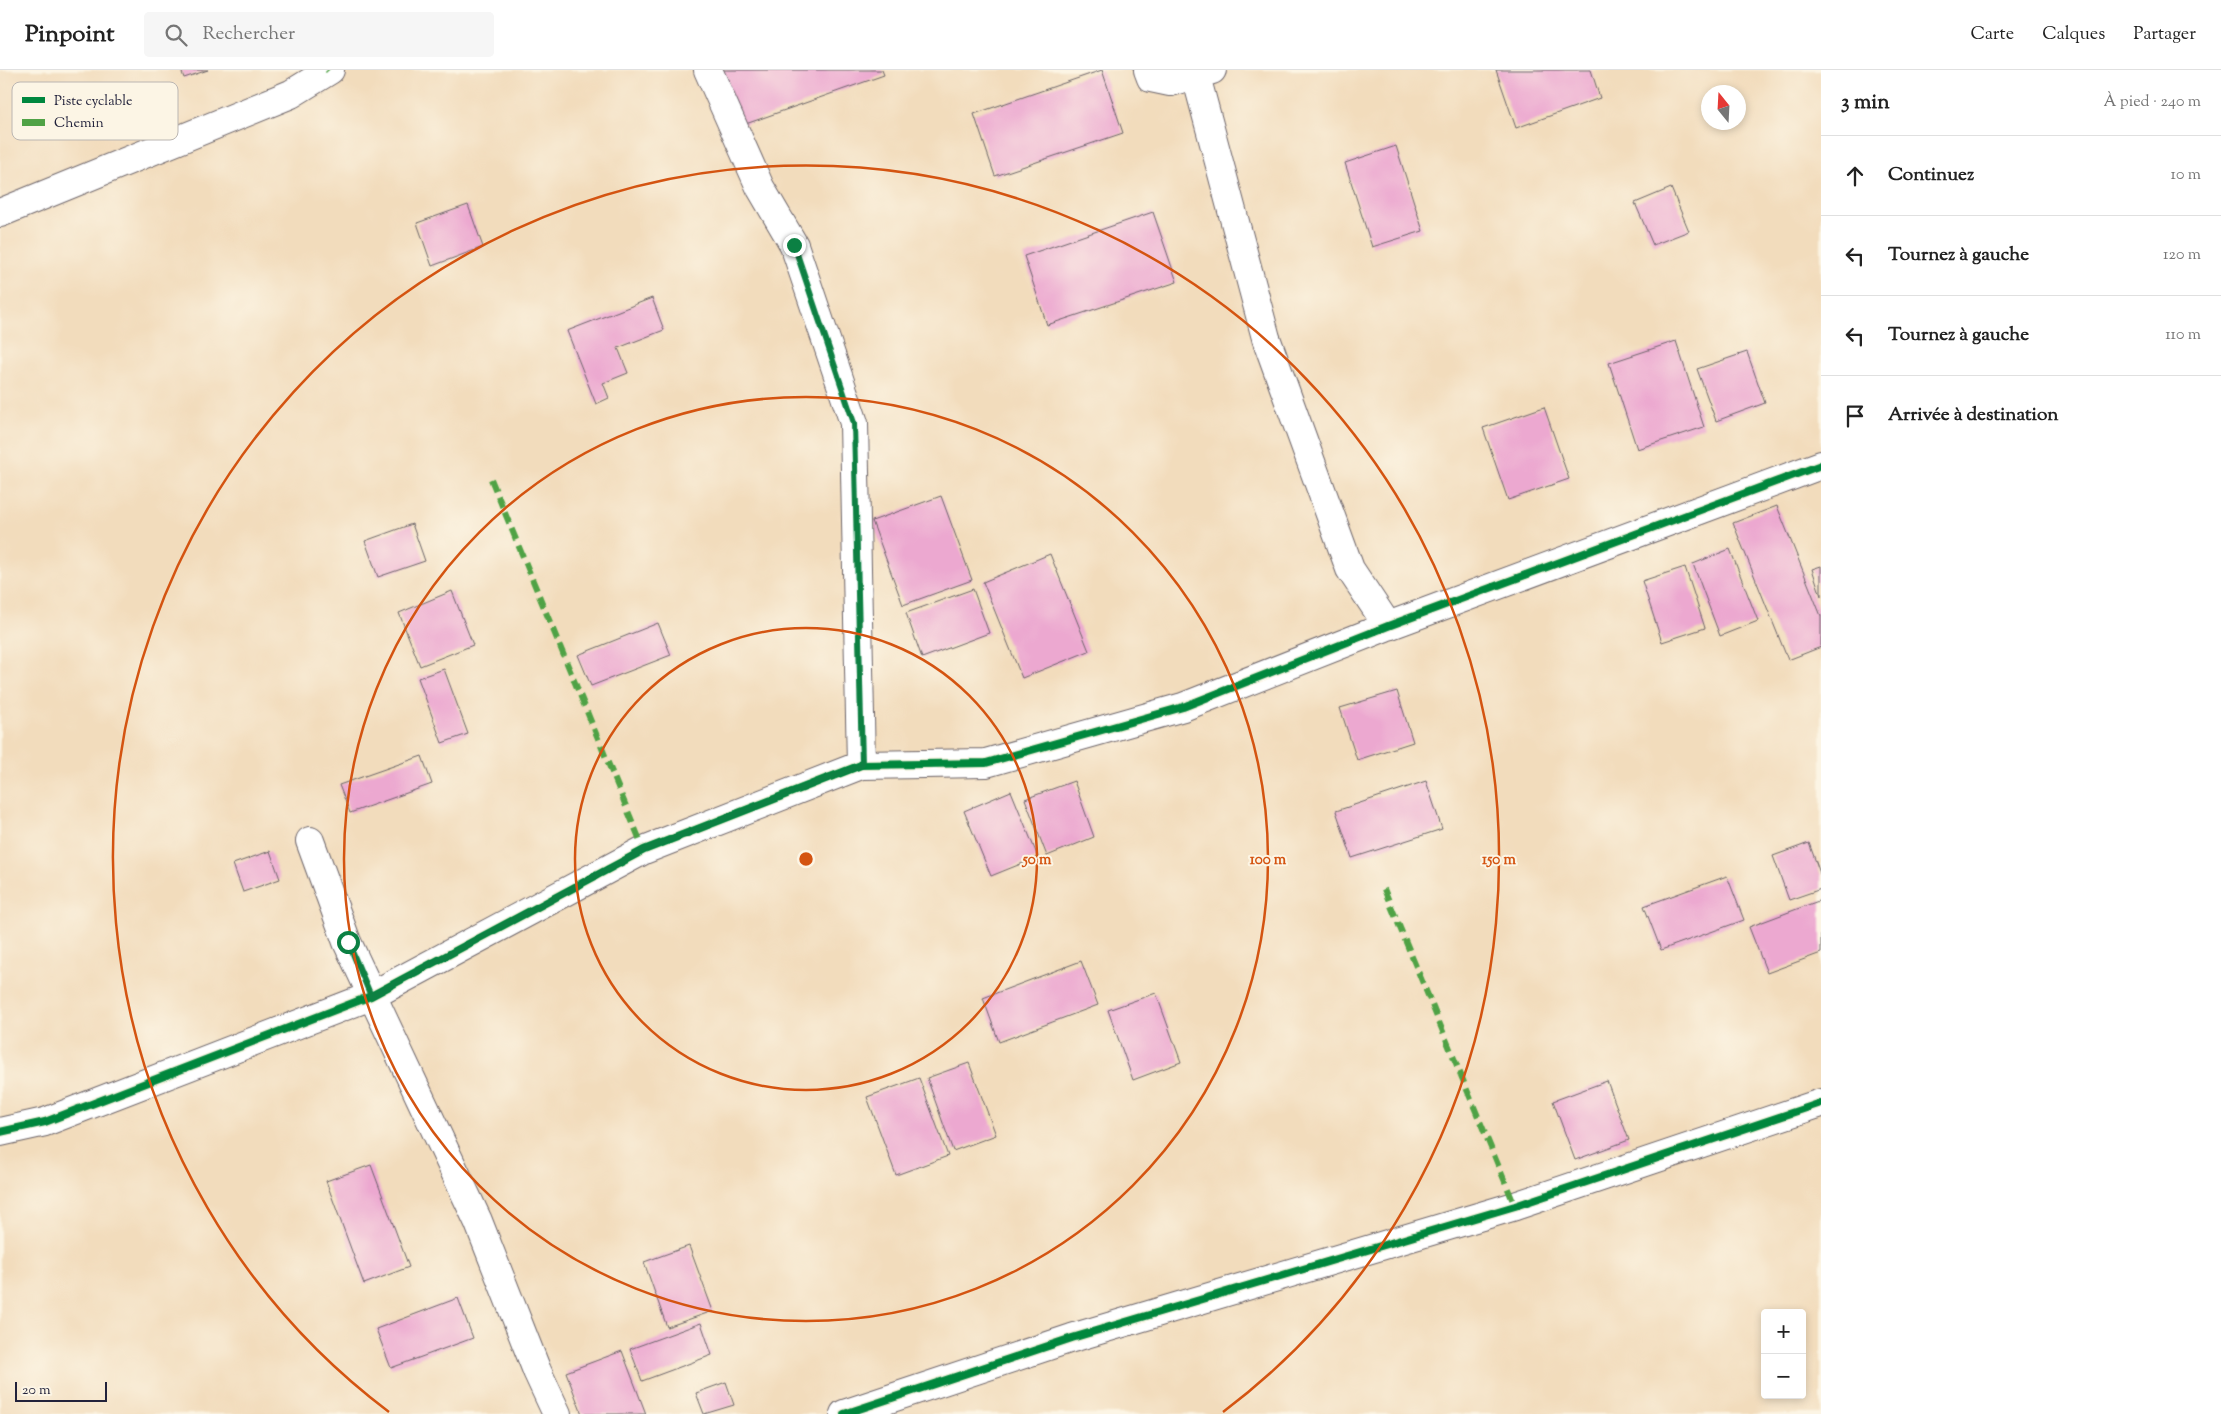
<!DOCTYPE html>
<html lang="fr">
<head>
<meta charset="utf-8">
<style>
  :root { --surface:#fff; --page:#f6f6f6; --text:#222; --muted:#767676; --line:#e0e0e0 }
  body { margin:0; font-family:"Sorts Mill Goudy",serif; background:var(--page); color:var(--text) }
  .controls { position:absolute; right:15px; bottom:15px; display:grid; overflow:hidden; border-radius:5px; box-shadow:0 2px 8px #0003 }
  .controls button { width:45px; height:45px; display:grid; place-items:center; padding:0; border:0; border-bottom:1px solid var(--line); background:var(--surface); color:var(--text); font:25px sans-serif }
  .compass { position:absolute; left:1701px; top:15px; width:45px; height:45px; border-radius:50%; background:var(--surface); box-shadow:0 2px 8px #0003; rotate:342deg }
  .scale { position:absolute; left:15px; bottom:12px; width:92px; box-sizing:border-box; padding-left:5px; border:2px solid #22223b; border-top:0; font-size:14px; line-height:18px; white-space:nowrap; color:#22223b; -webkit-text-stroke:4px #fcf5e5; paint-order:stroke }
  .stop { position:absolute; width:15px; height:15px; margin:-11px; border:4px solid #0b8043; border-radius:50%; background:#fff }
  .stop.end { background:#0b8043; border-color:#fff; box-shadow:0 1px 5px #0008 }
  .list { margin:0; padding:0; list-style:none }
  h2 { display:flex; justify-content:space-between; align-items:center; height:65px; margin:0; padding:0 20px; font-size:21px }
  h2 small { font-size:16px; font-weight:400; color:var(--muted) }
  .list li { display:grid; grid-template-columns:32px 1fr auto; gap:15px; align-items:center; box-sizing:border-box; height:80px; padding:0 20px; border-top:1px solid var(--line) }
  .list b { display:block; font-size:19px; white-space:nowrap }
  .list em { font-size:16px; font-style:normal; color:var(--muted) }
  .icon { flex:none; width:28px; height:28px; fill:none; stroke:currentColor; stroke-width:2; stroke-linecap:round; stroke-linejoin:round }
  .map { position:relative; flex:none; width:1821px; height:1344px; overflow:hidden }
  header { display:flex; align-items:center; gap:30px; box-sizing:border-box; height:70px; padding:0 25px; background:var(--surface); border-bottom:1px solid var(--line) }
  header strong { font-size:24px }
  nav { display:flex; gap:28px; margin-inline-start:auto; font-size:18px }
  .search { width:350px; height:45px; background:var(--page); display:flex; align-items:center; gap:12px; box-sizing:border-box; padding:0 18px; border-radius:5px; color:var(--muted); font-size:19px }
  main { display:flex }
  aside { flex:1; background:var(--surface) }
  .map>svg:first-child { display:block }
  .building { fill:#eca8d0 }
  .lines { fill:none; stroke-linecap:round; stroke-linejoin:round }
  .minor-casing { stroke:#6b6368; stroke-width:30 }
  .minor { stroke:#fff; stroke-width:28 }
  .quiet { stroke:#50a245; stroke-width:6; stroke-dasharray:12 6; stroke-linecap:butt }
  .cycleway-casing { stroke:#fcf5e5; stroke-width:11 }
  .cycleway { stroke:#00873e; stroke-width:8 }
  .route { stroke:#0b8043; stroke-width:6 }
  .ring { fill:none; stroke:#d45411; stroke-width:2.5 }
  .key { fill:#fcf5e5; stroke:#bbb6b2; stroke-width:1 }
  .key-label { font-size:14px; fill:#22223b }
  .centre { fill:#d45411; stroke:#fcf5e5; stroke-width:2.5 }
  .ring-label { font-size:15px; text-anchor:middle; font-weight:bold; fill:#d45411; stroke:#fcf5e5; stroke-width:4; stroke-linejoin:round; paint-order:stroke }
</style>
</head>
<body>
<header>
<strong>Pinpoint</strong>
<div class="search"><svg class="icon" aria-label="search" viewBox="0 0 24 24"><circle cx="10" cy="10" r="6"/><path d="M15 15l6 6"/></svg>Rechercher</div>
<nav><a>Carte</a><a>Calques</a><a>Partager</a></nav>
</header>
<main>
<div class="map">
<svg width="1821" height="1344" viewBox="0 0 1821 1344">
  <rect width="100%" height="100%" fill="#fcf5e5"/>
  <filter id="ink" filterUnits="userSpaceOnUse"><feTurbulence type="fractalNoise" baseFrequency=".02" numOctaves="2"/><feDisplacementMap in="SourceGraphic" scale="10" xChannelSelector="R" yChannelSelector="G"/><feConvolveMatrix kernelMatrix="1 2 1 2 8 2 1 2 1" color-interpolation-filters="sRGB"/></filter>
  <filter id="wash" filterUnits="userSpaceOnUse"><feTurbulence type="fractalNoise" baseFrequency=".0096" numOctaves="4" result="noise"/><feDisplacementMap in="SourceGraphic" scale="20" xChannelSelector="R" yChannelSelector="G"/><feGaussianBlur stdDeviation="1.12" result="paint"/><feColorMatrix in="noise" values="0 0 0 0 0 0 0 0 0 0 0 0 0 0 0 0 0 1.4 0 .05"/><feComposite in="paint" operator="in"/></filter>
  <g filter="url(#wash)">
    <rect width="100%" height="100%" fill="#f2dcbc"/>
    <g id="blocks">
      <!-- building -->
      <path class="building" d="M181,0H208L184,8Z
        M719,0H882L884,5L740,56Z
        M1102,0L1123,63L995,106L974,44Z
        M1496,0H1591L1600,28L1516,58Z
        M1396,76L1423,161L1372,177L1345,93Z
        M1671,118L1689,161L1653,175L1635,133Z
        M468,135L483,177L432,196L417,153Z
        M1153,142L1177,212L1047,255L1024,186Z
        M652,228L664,260L618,278L628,303L603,313L609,328L596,334L567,261Z
        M1676,271L1704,357L1637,379L1609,293Z
        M1747,282L1765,333L1716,351L1697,299Z
        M1544,337L1569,409L1508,430L1483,358Z
        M941,426L972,510L903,535L872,451Z
        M1777,436L1821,546V577L1788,590L1733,453Z
        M412,454L425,491L378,507L365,471Z
        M1730,479L1758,551L1720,566L1693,494Z
        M1050,484L1089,581L1022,608L983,512Z
        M1821,496V526L1812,499Z
        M1685,497L1705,558L1662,572L1642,511Z
        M973,519L989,563L922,588L906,543Z
        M452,521L473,575L420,596L399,543Z
        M658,553L671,585L591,616L578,585Z
        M444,599L468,664L442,673L418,608Z
        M1397,621L1413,672L1357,690L1340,638Z
        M422,686L432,714L350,743L339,715Z
        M1074,711L1094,767L1047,786L1025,729Z
        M1426,711L1442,759L1352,788L1336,741Z
        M1011,721L1038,787L991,806L964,741Z
        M1809,773L1821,806V819L1789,830L1773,786Z
        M270,781L280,809L243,822L233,794Z
        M1727,806L1744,850L1661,880L1644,836Z
        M1821,830V883L1767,903L1749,857Z
        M1081,891L1098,935L999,972L983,928Z
        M1156,923L1181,992L1133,1010L1108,940Z
        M969,993L996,1065L953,1081L927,1008Z
        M919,1008L948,1086L896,1105L867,1027Z
        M1607,1011L1629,1070L1575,1090L1553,1031Z
        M371,1095L409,1197L364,1214L326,1111Z
        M689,1176L713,1241L667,1257L644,1192Z
        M458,1228L473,1268L391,1298L376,1259Z
        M701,1253L712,1285L642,1311L630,1279Z
        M622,1281L646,1344H582L566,1302Z
        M726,1312L734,1335L704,1344L696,1323Z"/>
    </g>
  </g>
  <g filter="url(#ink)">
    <use href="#blocks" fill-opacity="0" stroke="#6b6368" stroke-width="1"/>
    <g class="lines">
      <defs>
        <path id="minor" d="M708,0L760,117L794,175L854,353L861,695
          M1148,0L1151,8L1170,12L1212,0
          M1196,6L1266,268L1350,499L1388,556
          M0,143L291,24L330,0
          M310,771L347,872L478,1151L537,1301L557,1344
          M0,1062L45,1052L371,926L644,780L861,695L986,693L1183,637L1388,556L1821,395
          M844,1344L1072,1268L1515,1136L1821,1033"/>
      </defs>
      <!-- minor casing -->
      <use href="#minor" class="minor-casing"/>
      <!-- minor -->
      <use href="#minor" class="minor"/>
      <!-- quiet -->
      <path class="quiet" d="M327,0L328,1
        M491,409L644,780
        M1384,819L1515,1136"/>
      <defs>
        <path id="cycleway" d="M0,1062L45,1052L371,926L644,780L861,695L986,693L1183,637L1388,556L1821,395
          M844,1344L1072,1268L1515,1136L1821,1033"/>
      </defs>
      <!-- cycleway casing -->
      <use href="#cycleway" class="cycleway-casing"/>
      <!-- cycleway -->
      <use href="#cycleway" class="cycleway"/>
    </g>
  </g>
  <g class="lines" filter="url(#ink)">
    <!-- route -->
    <path class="route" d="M348,872L371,926L644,780L862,695L854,353L794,175"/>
  </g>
  <!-- distance rings -->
  <g class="ring">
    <circle cx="806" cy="789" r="231"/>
    <circle cx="806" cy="789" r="462"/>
    <path d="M389 1342A693 693 0 1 1 1223 1342"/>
  </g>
  <!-- legend -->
  <rect x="12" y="12" width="166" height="58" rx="8" class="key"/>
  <rect x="22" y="27" width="23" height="6" fill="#00873e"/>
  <rect x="22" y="49" width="23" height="7" fill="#50a245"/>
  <g class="key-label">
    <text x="54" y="35">Piste cyclable</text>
    <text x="54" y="57">Chemin</text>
  </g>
  <circle cx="806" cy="789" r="8" class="centre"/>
  <g class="ring-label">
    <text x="1037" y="794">50 m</text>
    <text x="1268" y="794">100 m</text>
    <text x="1499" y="794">150 m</text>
  </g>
</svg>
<div class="controls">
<button>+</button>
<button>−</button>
</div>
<svg class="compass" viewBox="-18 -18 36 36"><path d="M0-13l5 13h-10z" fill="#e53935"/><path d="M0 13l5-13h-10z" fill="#767676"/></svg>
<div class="scale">20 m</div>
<div class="stop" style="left:348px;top:872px"></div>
<div class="stop end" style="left:794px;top:175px"></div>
</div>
<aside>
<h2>3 min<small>À pied · 240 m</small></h2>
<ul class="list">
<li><svg class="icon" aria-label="ahead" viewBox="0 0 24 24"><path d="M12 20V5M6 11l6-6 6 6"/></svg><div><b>Continuez</b></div><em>10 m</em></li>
<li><svg class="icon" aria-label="left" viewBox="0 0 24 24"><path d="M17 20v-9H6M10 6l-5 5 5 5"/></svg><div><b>Tournez à gauche</b></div><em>120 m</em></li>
<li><svg class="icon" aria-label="left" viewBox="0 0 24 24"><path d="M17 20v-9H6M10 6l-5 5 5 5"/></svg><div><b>Tournez à gauche</b></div><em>110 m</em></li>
<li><svg class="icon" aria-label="arrive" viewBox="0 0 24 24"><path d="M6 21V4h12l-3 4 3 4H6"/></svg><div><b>Arrivée à destination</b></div></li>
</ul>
</aside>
</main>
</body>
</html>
